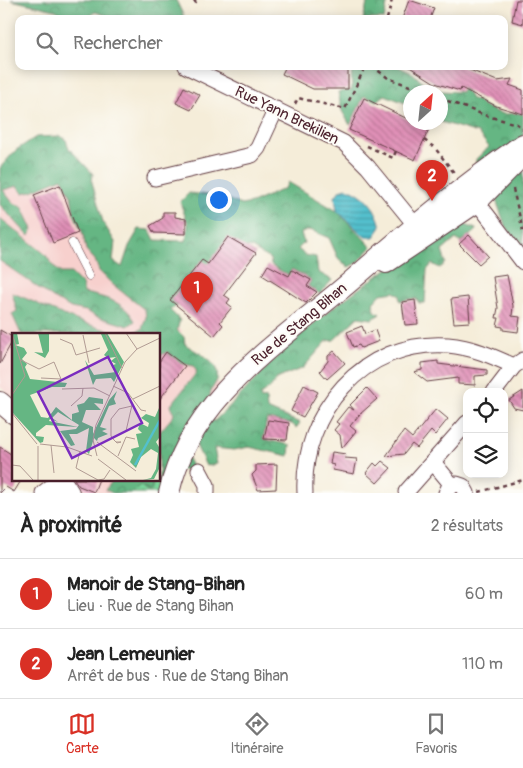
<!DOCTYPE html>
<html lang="fr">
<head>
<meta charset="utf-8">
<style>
  :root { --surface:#fff; --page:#f6f6f6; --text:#222; --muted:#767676; --line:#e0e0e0; --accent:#d93025 }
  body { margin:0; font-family:Pangolin,sans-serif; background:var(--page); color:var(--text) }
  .controls { position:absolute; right:15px; bottom:15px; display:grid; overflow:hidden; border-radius:10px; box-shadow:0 2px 12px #0003 }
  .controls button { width:45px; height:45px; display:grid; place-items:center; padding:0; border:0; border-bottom:1px solid var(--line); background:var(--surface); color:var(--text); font:25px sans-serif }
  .compass { position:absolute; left:403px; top:85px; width:45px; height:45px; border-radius:50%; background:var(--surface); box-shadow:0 2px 12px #0003; rotate:27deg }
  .you { position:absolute; left:218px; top:199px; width:18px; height:18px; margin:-12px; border:4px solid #fff; border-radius:50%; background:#1a73e8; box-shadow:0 0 0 8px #1a73e833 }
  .badge { display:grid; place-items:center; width:32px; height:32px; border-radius:50%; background:var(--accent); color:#fff; font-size:16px; font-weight:700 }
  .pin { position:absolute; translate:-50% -41px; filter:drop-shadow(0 1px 2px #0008) }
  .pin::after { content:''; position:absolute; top:26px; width:18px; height:15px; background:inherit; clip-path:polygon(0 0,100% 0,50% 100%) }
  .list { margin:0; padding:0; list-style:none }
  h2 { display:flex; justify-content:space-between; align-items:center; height:65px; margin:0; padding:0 20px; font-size:21px }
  h2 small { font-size:16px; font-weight:400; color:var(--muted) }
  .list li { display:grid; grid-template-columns:32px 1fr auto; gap:15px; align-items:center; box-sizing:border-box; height:70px; padding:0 20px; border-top:1px solid var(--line) }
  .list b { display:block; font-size:19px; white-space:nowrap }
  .list p { margin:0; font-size:16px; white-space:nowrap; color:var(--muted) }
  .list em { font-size:16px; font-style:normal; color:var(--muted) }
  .icon { flex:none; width:28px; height:28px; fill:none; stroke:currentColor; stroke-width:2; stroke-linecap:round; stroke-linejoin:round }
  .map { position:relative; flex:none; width:523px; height:493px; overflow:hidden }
  .search { position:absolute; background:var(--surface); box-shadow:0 2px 12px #0003; left:15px; right:15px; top:15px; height:55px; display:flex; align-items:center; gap:12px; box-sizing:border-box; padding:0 18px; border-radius:10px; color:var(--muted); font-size:19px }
  .sheet { height:205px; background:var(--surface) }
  nav { display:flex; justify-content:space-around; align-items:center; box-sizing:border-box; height:70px; border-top:1px solid var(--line); background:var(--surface); font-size:14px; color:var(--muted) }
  nav a { display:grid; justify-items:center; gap:2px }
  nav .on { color:var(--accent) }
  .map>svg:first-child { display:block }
  .built { fill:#f7d0cd }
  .grass { fill:url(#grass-tufts); stroke:#637a63 }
  .forest { fill:url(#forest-crowns); stroke:#586a57 }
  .water { fill:url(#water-rules); stroke:#4e707c }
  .building { fill:url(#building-back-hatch) }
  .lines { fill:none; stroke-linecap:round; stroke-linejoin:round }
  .service-casing { stroke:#643e45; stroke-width:9 }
  .minor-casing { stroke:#643e45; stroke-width:17 }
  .tertiary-casing { stroke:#643e45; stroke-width:22 }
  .path { stroke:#643e45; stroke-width:2.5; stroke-dasharray:4 4; stroke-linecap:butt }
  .service { stroke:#fff; stroke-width:8 }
  .minor { stroke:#fff; stroke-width:15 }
  .tertiary { stroke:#fff; stroke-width:20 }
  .labels { text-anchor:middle; stroke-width:4; stroke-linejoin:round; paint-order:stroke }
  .street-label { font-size:15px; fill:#4a1f2b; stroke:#fdfcf7 }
  .inset-river { fill:none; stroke:#53c0cd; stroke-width:2.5 }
  .inset-road { fill:none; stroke:#b19b93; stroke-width:1 }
  .view { fill:#7b2cbf; fill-opacity:0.15; stroke:#7b2cbf; stroke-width:2.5 }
  .inset-edge { fill:none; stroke:#4a1f2b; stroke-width:2.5 }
</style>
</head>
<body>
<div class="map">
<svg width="523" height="493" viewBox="0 0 523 493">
  <defs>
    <pattern id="grass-tufts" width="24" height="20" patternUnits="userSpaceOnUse" patternTransform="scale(1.25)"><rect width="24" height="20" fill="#7cd59b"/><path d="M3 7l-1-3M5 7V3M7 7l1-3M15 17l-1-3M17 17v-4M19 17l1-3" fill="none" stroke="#6db686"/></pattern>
    <pattern id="forest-crowns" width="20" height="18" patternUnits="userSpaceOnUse" patternTransform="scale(1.25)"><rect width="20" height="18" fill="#65b683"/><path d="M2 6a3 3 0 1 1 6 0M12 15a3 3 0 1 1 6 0" fill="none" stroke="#55936b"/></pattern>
    <pattern id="water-rules" width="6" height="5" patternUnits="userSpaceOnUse" patternTransform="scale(1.25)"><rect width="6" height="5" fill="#53c0cd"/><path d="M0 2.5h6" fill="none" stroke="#479ba7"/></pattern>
    <pattern id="building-back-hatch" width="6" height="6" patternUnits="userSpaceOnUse" patternTransform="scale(1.25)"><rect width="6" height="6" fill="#e090b7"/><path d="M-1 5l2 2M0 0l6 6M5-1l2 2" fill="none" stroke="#b87595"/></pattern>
  </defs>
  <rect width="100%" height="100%" fill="#fdfcf7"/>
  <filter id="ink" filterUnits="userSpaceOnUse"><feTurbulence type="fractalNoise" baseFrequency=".02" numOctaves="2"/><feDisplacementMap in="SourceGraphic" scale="10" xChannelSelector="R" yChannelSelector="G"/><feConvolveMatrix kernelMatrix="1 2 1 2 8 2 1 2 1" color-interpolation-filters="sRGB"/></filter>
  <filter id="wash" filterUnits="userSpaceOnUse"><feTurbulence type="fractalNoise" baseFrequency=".0096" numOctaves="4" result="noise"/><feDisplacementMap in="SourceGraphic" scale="20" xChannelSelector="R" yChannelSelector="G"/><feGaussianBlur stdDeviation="1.12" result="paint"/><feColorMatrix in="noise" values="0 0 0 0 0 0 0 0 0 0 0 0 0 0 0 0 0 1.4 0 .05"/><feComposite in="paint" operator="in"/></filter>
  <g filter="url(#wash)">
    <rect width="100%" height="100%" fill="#f5edd9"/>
    <!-- built -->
    <path class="built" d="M76,161L114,282L182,331L173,344L222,386L159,459V334H14V398L0,387V185Z
      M77,479H141L129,493H86Z"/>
    <!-- grass -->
    <path class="grass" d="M159,476L164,477L161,493H132L140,484H153L154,479H159Z"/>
    <!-- forest -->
    <path class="forest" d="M11,0H176L185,19H119L95,12L87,19L64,15L55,10Z
      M368,0H388L384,19H363Z
      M351,66H397L414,74L425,85L440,91L461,92L464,87L471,99L477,100C482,106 498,114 506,114C512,114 515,112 522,114L523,112V139L481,167L476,164V159L489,147L478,133L441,122L440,92H410V105L385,95L377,101L364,96L350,125L342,111L338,92L352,90Z
      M60,136L66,140L69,148L93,174L92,182L103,222L115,242L113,261L122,267L129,246L139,229L150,230L155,240L186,241L188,224L180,202L189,193L221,196L241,205L252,203L268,196L285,188L288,182L337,211L372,247L356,264L348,267L338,258L329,238L310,230L301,233L304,243L298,249L305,255L316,257L318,272L332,280L320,294L308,286L311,280L292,269L288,275L271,265L270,259L250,247L239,251L185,301L170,310L180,320L177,330L184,337L185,344C197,353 221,361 217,380C215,385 211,389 210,394C210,403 212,413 213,422C244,394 269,362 300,335C349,292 404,257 460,223L476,229L475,232L460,242L456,239L442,251L446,263L440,268L432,264L427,270L425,303H419L416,298L400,301L399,295L394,292L381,294L373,303L375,311L380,314L372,319L358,317L334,340L327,341L303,368L276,379L271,387L260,395L261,399L266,398L267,409L300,423L296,428L292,424L267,419L263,439L290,445L289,456L249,447L234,450L214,448L217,464L206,466L194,441L183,434L178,440L194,470L180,469L164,477L159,476V433L174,415L171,405L197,372L193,366L184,364L166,352L159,357V334H21L12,314L17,311L12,293C41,303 113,344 142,329L146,317L145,310L112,284L99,271L95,260L86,250L83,234L74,214L71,196L62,178L32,191L23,193L17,186L3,190L13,203L22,206L33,229L29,236L0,205V168L5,162L16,150L36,137Z
      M523,164V249L505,225L495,197Z
      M0,218L45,254L55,268L61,273H71L82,284L84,293C104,297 124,301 135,321L128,326L95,316L86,311L71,308L53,298L0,261Z
      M114,479H154L151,491L146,490L140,485L132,493H113L105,490Z"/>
    <!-- water -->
    <path class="water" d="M347,188C365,194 377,208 381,227L374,237H365L337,211L335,197L340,190Z"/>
    <g id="blocks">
      <!-- building -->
      <path class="building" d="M409,0L434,8L430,19H402Z
        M516,0H523V24L512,21Z
        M286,66H348V89H313L282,74Z
        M408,66H460L497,81L512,79L509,85L523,90V114L496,106L461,88L460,91L435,83Z
        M184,87L200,95L191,110L176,103Z
        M364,98L410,120V122L429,129L415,160L349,130Z
        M60,185L78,233L53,243L34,195Z
        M163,212H175V217L186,219V234L154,233L150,226L163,218Z
        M469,235L488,256L479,264L459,244Z
        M228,237L256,253L224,295L230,299L227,303L232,307L220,322L223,325L214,336L170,300L202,260L208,264Z
        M268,265L289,276L292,270L311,280L307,286L317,292L306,303L262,275Z
        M507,275L513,306L512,316L520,317L518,332L503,330V327L497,326L499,318H496L498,308L493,277Z
        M468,297L470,322L454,323L451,299Z
        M415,300L418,324L405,325L402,302Z
        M362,326L365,334L375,330L379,341L361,348L359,345L353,347L347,332Z
        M0,330L14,338L0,364Z
        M334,351L345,363L327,379L320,371L328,361V356Z
        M166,352L185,366L159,400V362Z
        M438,361V364L487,370V375L475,376V385L458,384V378L427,382L414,372L422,370V363Z
        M304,385L318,392L303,417L291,411Z
        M367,388L377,399L359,415L350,426L356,431L342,448L340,435L334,430L339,424L336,422L348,407L354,410L350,405Z
        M523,391V410L514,408L509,400Z
        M436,409L448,419L435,435L431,431L417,448L412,444L404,454L386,456L404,431L412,438Z
        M268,420L289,423L287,440L264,439Z
        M0,447L14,456V479H22L14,492L6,487L0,493Z
        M332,452L346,454L345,458L357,459L354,474L333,470L334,465L330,464Z
        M382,461L391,468L377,483L366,473L374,463L377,466Z
        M277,464L276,489L258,490L252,475L256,471V465Z
        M74,479H99L94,492L79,486Z"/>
    </g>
  </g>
  <g filter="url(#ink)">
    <use href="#blocks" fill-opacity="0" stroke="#643e45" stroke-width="1"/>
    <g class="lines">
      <defs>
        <path id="service" d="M72,243L89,276"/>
        <path id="minor" d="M186,66L344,143L368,167L421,232L419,234
          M155,178L252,155L258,148L276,109
          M471,194L523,262
          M494,392L514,366L523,360
          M433,462L452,485
          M199,470L207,485V493
          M406,492L467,423
          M43,493L61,479
          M305,493C301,412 364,339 448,345C472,347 492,356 514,366
          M446,493L449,487L457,484L463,486L467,493"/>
        <path id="tertiary" d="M386,263L477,202L523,155
          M0,402L14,414
          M60,479L69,493
          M169,493C190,397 281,341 351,281C406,233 462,185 523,144"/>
      </defs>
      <!-- service casing -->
      <use href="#service" class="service-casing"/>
      <!-- minor casing -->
      <use href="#minor" class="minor-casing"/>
      <!-- tertiary casing -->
      <use href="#tertiary" class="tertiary-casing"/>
      <!-- path -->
      <path class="path" d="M194,0L198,6
        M387,19L392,0
        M372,66L388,78L426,92
        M440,98L487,116L517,124L523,129
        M295,104L298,98L345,109L364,69L370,66
        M424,140L435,148L455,174
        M367,146L393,158L396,151
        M513,189L523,231
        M479,492L523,480"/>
      <!-- service -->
      <use href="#service" class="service"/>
      <!-- minor -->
      <use href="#minor" class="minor"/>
      <!-- tertiary -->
      <use href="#tertiary" class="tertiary"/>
    </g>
  </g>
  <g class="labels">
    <!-- street labels -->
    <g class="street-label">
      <text transform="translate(287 115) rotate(26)" y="5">Rue Yann Brekilien</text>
      <text transform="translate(299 324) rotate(-40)" y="5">Rue de Stang Bihan</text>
    </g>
  </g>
  <!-- overview -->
  <g transform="translate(12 333)">
    <rect width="148" height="148" fill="#f5edd9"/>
    <path d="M5,0L7,11L3,12L12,15L15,20L10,26L15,31L13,34L18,46L55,50L53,54H40L18,62L29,84L36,85L44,74L60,87V81L67,79L65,72L72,70L77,64L91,66V71L82,70L89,77H74L70,89L81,94V101L97,67L105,58L102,66L104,71L97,73L88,94L95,96L90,98L96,101L86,105L85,108L82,105L77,121L74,118L77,95L65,101H57L63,112L59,113L48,98L64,96L67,92L46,79L40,85L46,89L38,86L37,88L66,94L34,92L24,100V103L32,104L31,109L28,110L0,79V1ZM26,0H40L37,1V18L33,25L22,19L31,20ZM95,0L112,29L102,49L99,45L84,46L81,52L73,27L82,42L104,39L101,32L104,31L99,28L104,24L96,25L92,22L96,17L89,1ZM147,75V105L144,109L147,114V136L142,146L131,147L139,145L144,136L146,120L139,116L129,124L124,135L118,129L121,122L119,116L127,114L124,101L130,100L126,96L128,90L136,94L137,90L129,85L134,81L143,84Z" fill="#65b683"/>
    <path class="inset-river" d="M123,132L148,87"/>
    <path class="inset-road" d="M93,0L110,35M114,0L125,16M71,2L77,30M48,6L60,11L64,22L88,15M9,27L27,36L42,29L49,46M29,45L49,46M101,53L116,60L129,77L134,78M50,56L82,55L98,63M0,62L13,43L0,0M121,66L148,53M59,73L70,63L71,55M0,80L25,111M114,98L120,72M85,109L124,138M104,109H109L105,110L102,107L99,103V86L107,76L120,73M28,111L55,114L80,123M39,112L42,140M68,118L64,135L86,147L92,146L98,137M85,123L81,107L84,92L113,29L125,16L148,5M106,123L114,104L123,106M86,126L114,147M0,132L8,133L21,147M26,147V113"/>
    <path class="view" d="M96,24L130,90L60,125L26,59Z"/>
    <rect width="148" height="148" class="inset-edge"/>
  </g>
</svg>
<div class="controls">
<button><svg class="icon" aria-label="locate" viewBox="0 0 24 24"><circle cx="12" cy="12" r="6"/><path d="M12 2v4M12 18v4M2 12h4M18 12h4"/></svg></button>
<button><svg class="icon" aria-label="layers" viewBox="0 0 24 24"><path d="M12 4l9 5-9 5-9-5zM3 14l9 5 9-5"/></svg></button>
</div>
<svg class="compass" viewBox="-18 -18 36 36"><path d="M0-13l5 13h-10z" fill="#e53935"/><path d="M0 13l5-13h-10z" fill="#767676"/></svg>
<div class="you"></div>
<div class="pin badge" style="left:197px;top:313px">1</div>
<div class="pin badge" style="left:432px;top:201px">2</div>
<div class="search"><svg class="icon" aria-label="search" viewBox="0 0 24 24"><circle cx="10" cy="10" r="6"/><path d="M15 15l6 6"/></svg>Rechercher</div>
</div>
<section class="sheet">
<h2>À proximité<small>2 résultats</small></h2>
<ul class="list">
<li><span class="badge">1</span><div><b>Manoir de Stang-Bihan</b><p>Lieu · Rue de Stang Bihan</p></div><em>60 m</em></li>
<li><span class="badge">2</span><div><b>Jean Lemeunier</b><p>Arrêt de bus · Rue de Stang Bihan</p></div><em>110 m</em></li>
</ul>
</section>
<nav>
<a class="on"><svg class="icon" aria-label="map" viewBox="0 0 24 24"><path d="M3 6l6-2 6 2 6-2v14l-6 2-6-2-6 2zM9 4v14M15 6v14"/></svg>Carte</a>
<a><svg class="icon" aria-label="directions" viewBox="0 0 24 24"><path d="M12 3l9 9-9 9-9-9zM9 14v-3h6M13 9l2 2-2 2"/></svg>Itinéraire</a>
<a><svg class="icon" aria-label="saved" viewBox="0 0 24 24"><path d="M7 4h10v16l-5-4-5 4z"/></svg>Favoris</a>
</nav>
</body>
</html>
